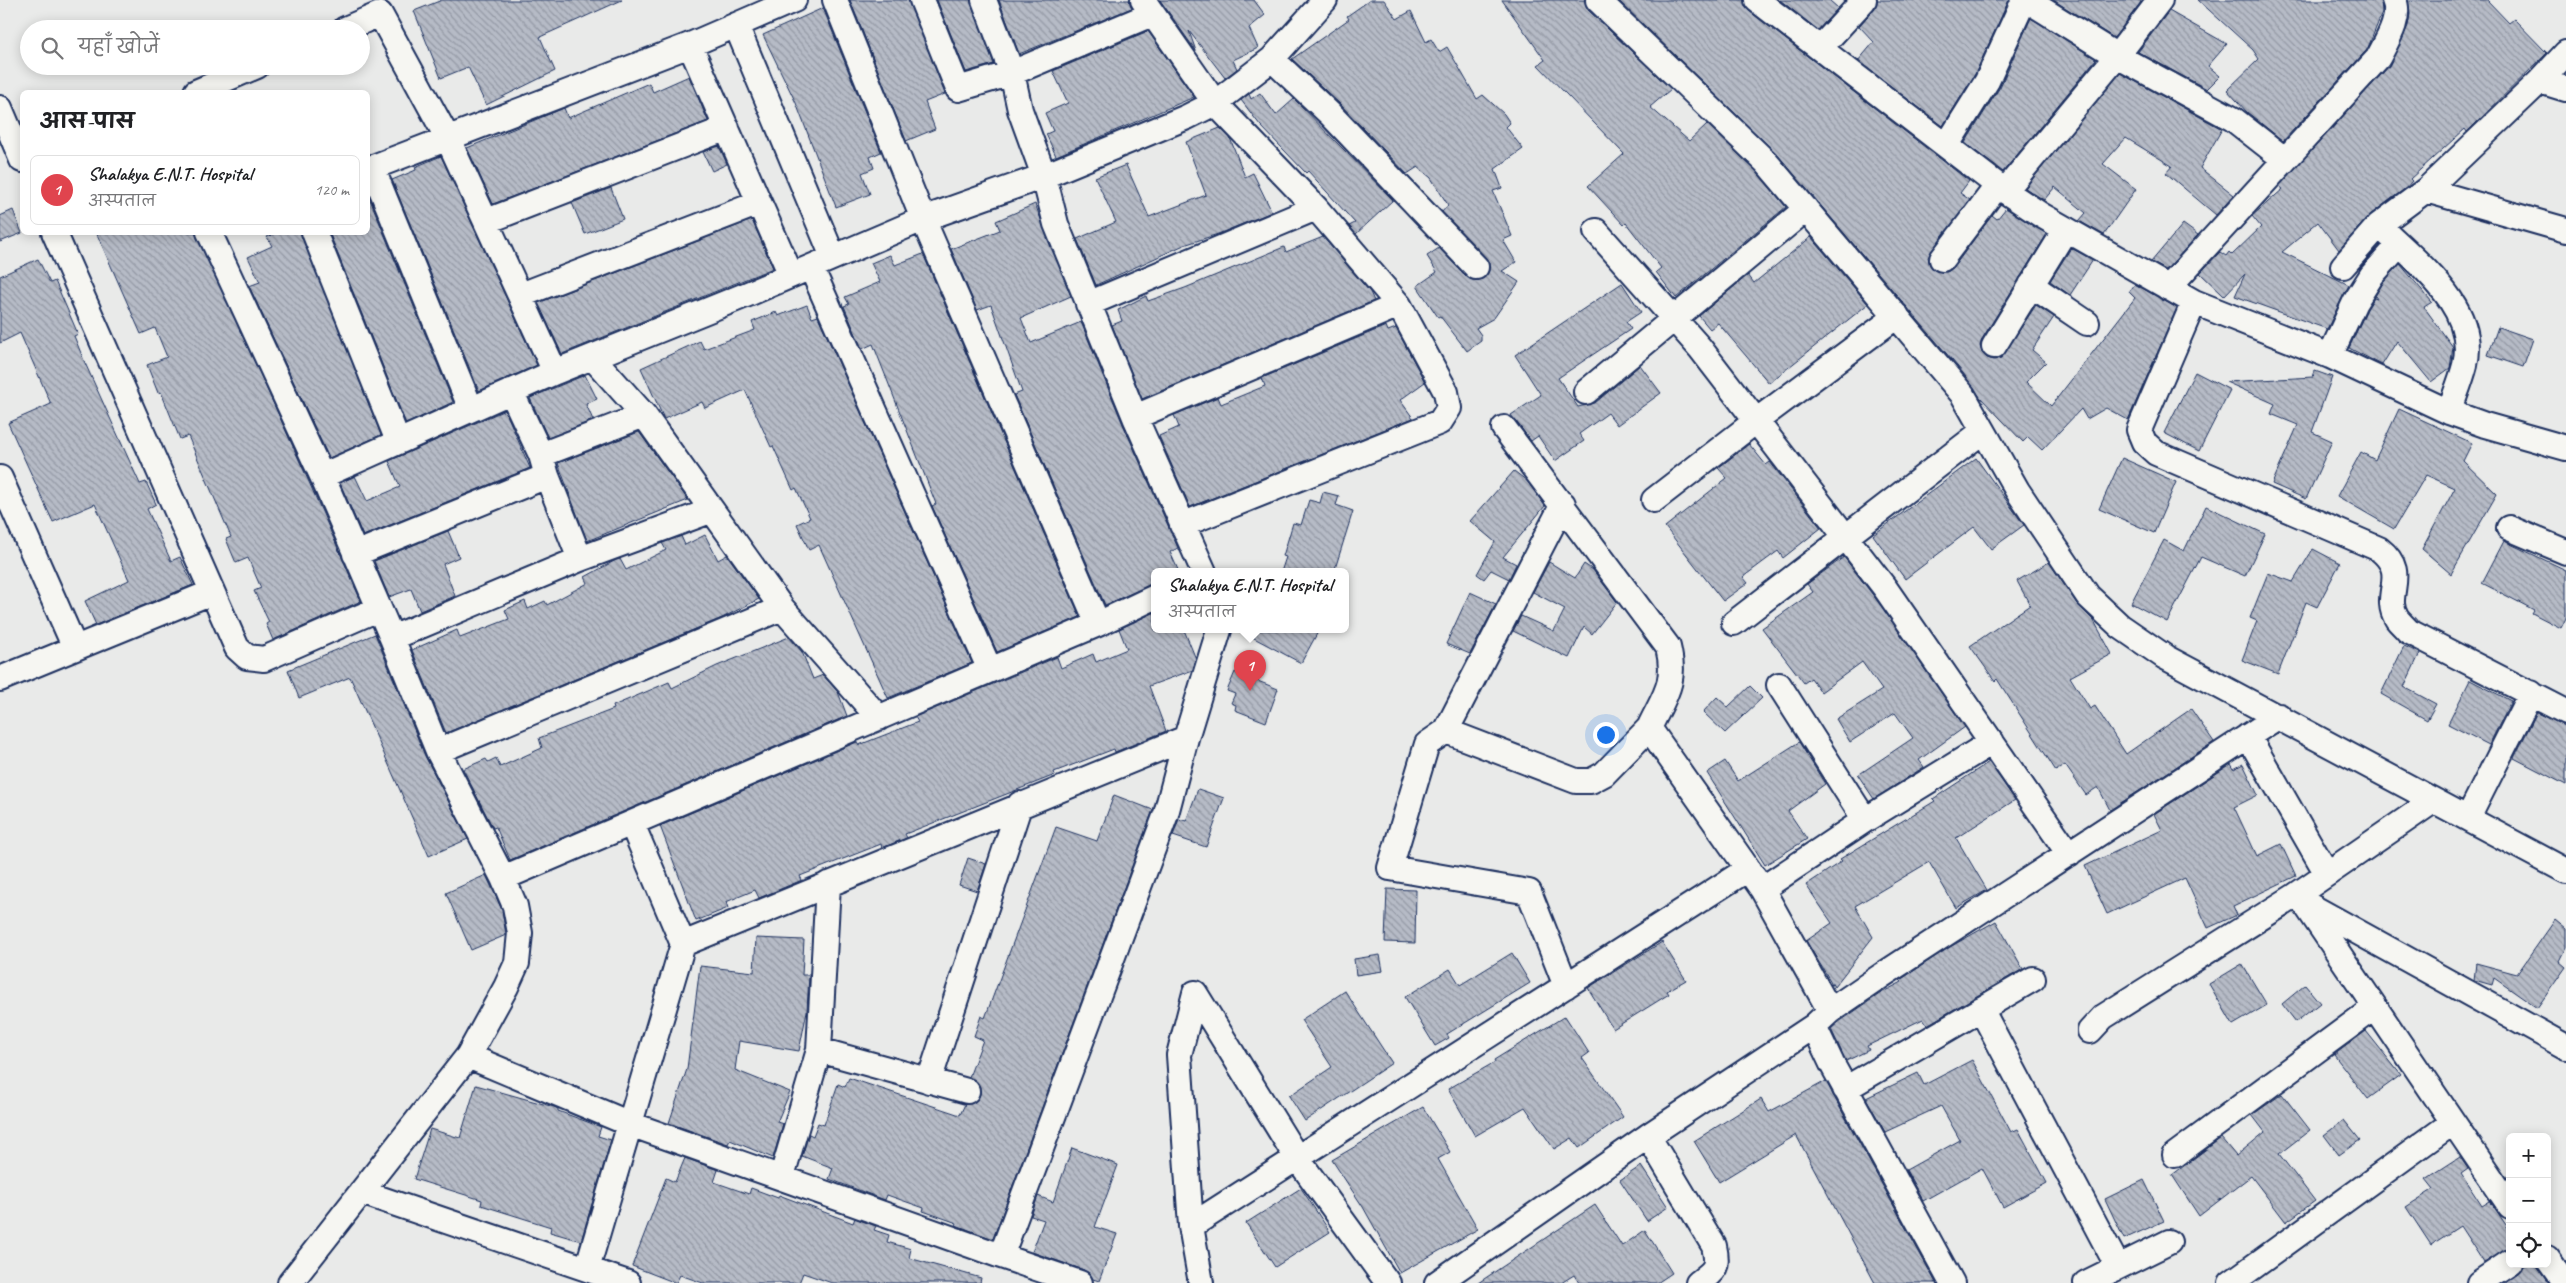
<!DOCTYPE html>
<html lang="hi">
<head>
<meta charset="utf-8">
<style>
  :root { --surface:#fff; --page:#f2f2f2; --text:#202124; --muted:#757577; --line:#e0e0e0; --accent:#2563eb }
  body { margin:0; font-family:Caveat,"Playpen Sans Deva",sans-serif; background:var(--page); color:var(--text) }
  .controls { position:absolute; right:15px; bottom:15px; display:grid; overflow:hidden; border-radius:8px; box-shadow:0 2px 12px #0003 }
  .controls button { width:45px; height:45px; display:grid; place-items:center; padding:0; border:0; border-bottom:1px solid var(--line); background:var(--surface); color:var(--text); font:25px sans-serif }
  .you { position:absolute; left:1605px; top:734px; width:18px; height:18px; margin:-12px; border:4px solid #fff; border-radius:50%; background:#1a73e8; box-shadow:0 0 0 8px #1a73e833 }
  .badge { display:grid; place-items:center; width:32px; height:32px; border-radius:50%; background:var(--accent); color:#fff; font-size:16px; font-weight:700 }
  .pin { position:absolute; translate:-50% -41px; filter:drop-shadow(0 1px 2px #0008) }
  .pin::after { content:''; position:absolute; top:26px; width:18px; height:15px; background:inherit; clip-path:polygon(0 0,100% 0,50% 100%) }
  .popup { position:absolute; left:1151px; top:568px; width:198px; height:65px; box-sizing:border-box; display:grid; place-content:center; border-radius:8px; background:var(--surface); filter:drop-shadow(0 1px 4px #0005); font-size:16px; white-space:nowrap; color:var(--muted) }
  .popup b { font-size:19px; color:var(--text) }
  .popup::after { content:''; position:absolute; left:50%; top:100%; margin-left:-10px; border:10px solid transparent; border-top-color:var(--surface) }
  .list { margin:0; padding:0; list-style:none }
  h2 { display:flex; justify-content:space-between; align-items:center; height:65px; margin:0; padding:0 20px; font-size:21px }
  h2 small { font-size:16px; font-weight:400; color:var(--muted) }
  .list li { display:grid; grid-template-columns:32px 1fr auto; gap:15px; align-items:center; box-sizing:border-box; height:70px; margin:0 10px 10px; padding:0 10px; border:1px solid var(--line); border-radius:8px }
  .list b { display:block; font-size:19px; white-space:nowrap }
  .list p { margin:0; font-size:16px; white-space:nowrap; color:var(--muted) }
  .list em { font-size:16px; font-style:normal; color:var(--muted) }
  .icon { flex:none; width:28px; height:28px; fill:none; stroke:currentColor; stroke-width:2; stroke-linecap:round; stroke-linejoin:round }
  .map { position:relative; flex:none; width:2566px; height:1283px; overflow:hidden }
  .search { position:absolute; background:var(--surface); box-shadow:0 2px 12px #0003; left:20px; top:20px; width:350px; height:55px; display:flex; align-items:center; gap:12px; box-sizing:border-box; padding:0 18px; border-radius:28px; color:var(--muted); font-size:19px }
  .panel { position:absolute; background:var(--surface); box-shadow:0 2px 12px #0003; left:20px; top:90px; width:350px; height:145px; border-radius:8px }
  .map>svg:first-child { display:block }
  .building { fill:url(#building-back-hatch); stroke:#1b2f5e }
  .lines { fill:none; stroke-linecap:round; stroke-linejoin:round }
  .street-casing { stroke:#1b2f5e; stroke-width:28 }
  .street { stroke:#f6f6f2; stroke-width:24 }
</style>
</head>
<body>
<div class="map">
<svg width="2566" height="1283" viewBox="0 0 2566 1283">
  <defs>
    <pattern id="building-back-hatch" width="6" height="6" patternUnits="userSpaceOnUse" patternTransform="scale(1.25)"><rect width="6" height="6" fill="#b6bbc6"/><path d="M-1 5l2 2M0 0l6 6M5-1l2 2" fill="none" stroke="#9398a4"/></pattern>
  </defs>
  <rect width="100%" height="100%" fill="#e9eae9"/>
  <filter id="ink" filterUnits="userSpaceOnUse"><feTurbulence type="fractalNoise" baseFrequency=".02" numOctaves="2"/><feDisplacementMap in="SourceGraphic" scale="10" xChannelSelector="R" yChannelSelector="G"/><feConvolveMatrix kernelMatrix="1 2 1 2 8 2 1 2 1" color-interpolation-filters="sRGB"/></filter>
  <g filter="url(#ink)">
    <!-- building -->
    <path class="building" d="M442,0H622L540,37L555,71L486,105L468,67L441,78L414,11Z
      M850,0H909L945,94L925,102L935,129L906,141Z
      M937,0H971L994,64L966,72Z
      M999,0H1129L1132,8L1019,54Z
      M1160,0H1254L1265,15L1249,28L1258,48L1233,60L1237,69L1225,78L1189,31L1196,51Z
      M1370,0H1384L1397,19L1411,11L1426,42L1431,39L1439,52L1447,47L1477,99L1483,95L1504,114L1510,123L1506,127L1523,149L1495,169L1502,188L1493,191L1512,236L1503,240L1516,262L1502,271L1519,282L1494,318L1476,328L1481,335V341L1467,351L1440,316L1438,317L1417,286L1437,272L1427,256L1439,248L1466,276L1473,280L1485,277L1489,271V264L1486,258L1442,212L1448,205L1431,178L1418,167L1407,174L1340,104L1292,59L1349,19L1347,16Z
      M1502,0H1585L1588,10L1671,89L1650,107L1689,141L1707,124L1756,171L1786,207L1676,298L1656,272L1661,268L1626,223L1624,225L1588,186L1624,154L1538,65L1545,60Z
      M1618,0H1744L1749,11L1969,181L1960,193L1970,200L1928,257L1930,265L1934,270L1947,272L1953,268L1992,215L1997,219L2006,208L2047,234L1982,339L1980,346L1982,353L1987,358L1994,360L2001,358L2036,305L2054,317L2032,350L2046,362L2026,382L2051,406L2135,298L2129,292L2135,284L2177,308L2128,420L2106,408L2087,419L2081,409L2042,450L2028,437L2023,442L1980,397L1963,373L1776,153Z
      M1780,0H1829L1838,8L1818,30Z
      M1877,0H2009L1975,74L1943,126L1858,61L1874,42L1859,26L1874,9Z
      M2053,0H2139L2141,2L2114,38Z
      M2198,0H2381L2382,13L2367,50L2283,141L2247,112L2227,90L2259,59L2253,50Z
      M2408,0H2487L2509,23L2514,19L2547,53L2467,132L2465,129L2410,179L2412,181L2406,188L2369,216L2339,250L2318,222L2282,252L2349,285L2327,329L2235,296L2245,274L2224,296L2200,273L2220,252L2226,256L2229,252L2232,255L2261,227L2252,216L2283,189L2279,186L2388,67L2408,26L2410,14Z
      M823,8L881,152L870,157L874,168L862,173L870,194L836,207L796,103L763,35Z
      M2169,11L2227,44L2208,66L2220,76L2207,89L2138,52Z
      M2031,18L2096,59L2003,172L1965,143L2000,87Z
      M1148,31L1194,97L1056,156L1046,134L1053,131L1045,113L1068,103L1053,71Z
      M2120,73L2222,129L2200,168L2234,195L2216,215L2166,173L2172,166L2126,138L2103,164L2136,189L2104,235L2079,221L2086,213L2055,187L2044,200L2025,188Z
      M689,76L708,121L493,204L467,148L564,108L568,118L649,83L653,92Z
      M1260,93L1276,115L1294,99L1393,200L1356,234L1349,226L1355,223L1308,171L1306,173L1260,125L1241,100L1249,94L1251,99Z
      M1220,128L1230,138L1245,177L1253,173L1272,212L1218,234L1184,245L1096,285L1077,239L1116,222L1095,177L1126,165L1149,217L1206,195L1186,142Z
      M719,146L727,164L712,171L703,152Z
      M441,156L537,365L479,391L392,180L416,170L415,167Z
      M611,188L623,219L585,234L572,203Z
      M369,197L453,402L406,424L329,232H368V198Z
      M1035,204L1071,296L1021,318L1031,343L1081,322L1122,422L1178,548L1170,552L1179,572H1155V583L1105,605L1014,395L1022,392L991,305L977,310L951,249L1000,230L996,221Z
      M13,210L22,233L0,242V216Z
      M752,220L773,268L562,354L538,303Z
      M2183,224L2198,235L2166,270L2151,262Z
      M96,232H196L309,482L361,601L273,640L266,624L269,622L254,591L261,588L248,558L236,563L226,539L231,537L188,436L180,439L161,392L158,393L147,365L167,357L155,328L141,334Z
      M278,232H301L381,435L329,458L249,286L260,282L248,257L272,246L267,237Z
      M1323,237L1370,292L1374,301L1142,399L1112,325L1122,321L1118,310L1146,296L1148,301L1185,288L1284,247L1286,252Z
      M1811,237L1868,304L1769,383L1718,323L1710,329L1699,316L1748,275L1754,283Z
      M2071,248L2093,260L2070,295L2050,281Z
      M923,254L1080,617L997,652L932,506L936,504L873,344L862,349L844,306L849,304L845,297L880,282L871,263L890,255L895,265Z
      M38,259L50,283L55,281L78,334L74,336L85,363L140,484L146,482L156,504L147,509L171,561L180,557L193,585L96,625L85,601L129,580L95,504L53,522L8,423L51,404L20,333L0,343V276Z
      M2400,264L2432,302L2424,307L2453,347L2450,368L2431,382L2397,341L2382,365L2349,348L2367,309L2374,298L2377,299L2375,296L2383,283Z
      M1622,283L1641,312L1626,322L1631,329L1558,378L1578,407L1595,403L1640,365L1661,393L1617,425L1608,413L1579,434L1584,441L1555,461L1538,436L1531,441L1511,415L1541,395L1515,355Z
      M807,305L812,318L818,316L972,663L888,698L819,545L809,550L797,524L810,518L796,488L793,490L773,446L771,447L745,390L705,408L702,402L664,419L641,368L700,341L704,349L755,330L752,322L776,312L778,316Z
      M1386,326L1388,331L1396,328L1425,382L1400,400L1413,418L1190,507L1159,436L1179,427L1174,415L1218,397L1221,404L1265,386L1262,378Z
      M2498,327L2533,339L2523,367L2488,355Z
      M2315,371L2332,377L2312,432L2332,441L2306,499L2272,484L2298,425L2271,414L2275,404L2226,382L2313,377Z
      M2195,372L2230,390L2199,451L2164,433Z
      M585,375L597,399L586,404L593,420L548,438L530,398Z
      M2399,409L2472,443L2463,461L2497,494L2451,574L2422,549L2455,488L2426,475L2394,529L2337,496L2361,452L2375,460Z
      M505,410L530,468L363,536L340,483L355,476L367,501L400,487L389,461Z
      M639,432L688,500L587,541L558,463Z
      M1749,444L1766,465L1770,462L1821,528L1783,558L1778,551L1743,577L1748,583L1723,601L1665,527L1727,478L1718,468Z
      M1976,458L2024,525L1991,549L1974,527L1905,579L1873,535Z
      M2122,458L2176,482L2154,533L2099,509Z
      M1514,471L1527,481L1545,506L1503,557L1516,564L1509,579L1491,570L1484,579L1477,574L1495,542L1470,521Z
      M1323,492L1339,496L1336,505L1353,511L1334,572H1281L1286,557L1283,556L1293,523L1301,525L1309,500L1320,503Z
      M2206,506L2265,534L2245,576L2201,557L2167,622L2131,603L2164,540L2184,551Z
      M448,531L459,557L443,564L455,596L420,611L411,589L389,597L374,561Z
      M705,535L718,560L727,555L759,599L722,618L446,733L412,650L457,630L460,638L509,619L505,610L525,601L528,609L545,601L547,605L588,583L585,577L616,560L620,559L626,570L666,550L662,543L681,536L685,545Z
      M2504,541L2566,570V618L2561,628L2532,613L2534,610L2482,583Z
      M2313,549L2340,563L2317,607L2306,602L2278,674L2242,660L2257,621L2250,618L2268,573L2293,582Z
      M1844,557L1882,607L1965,727L1919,760L1924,767L1874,799L1858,775L1913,738L1895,713L1850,742L1836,719L1882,690L1862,662L1821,692L1811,678L1804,683L1762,628L1813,592L1807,584Z
      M1549,562L1575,578L1584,564L1593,570L1617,602L1592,634L1584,627L1569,658L1513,631L1521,616L1554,631L1565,609L1533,592Z
      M2049,562L2077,604L2094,621L2112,654L2070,677L2090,709L2095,706L2126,754L2191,709L2214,742L2110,810L2098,787L2086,795L2065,765L2056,771L1997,679L1995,681L1970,646L2030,605L2017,581Z
      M1470,592L1496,604L1470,654L1446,644Z
      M1155,612V630H1184L1196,659L1193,670L1149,686L1166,731L1115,752L1114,749L1054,772L1055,775L905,834L907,838L882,848L881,844L800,876L802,880L759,898L755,890L726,902L728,908L696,921L660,826L857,742L859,745L918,722L915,717L1057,657L1061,668L1093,654L1096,662L1127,649L1119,629Z
      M1239,630H1319L1301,663Z
      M375,634L425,756L468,839L429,856L351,679L350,677L299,698L288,670Z
      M789,637L802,652L813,679L823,675L838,692L847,716L510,860L496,827L493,828L463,769L486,759L488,762L496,758L500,767L542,748L539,738L614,709L613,706L669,682L672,688L717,666Z
      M2404,646L2420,653L2404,687L2436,704L2427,720L2381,694Z
      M1235,672L1278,689L1266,722L1235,710L1236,705L1231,703L1235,694L1227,691Z
      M2470,680L2511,701L2489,745L2448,724Z
      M1750,686L1762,698L1725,733L1703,712L1717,697L1728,707Z
      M2538,713L2566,726V785L2514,758L2536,714Z
      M1799,742L1825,784L1788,811L1807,839L1765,865L1707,773L1725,761L1738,781Z
      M1989,762L2015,800L1956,838L1987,890L1956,908L1929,862L1855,906L1873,937L1834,987L1806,941L1832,923L1806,885L1842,861L1840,859L1935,801L1933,799Z
      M2231,764L2234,769L2243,764L2258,795L2234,807L2257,856L2281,844L2296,876L2233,906L2237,915L2208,928L2185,878L2107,914L2085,866L2162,830L2154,814Z
      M1198,789L1224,798L1206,847L1173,836L1179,819L1186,821Z
      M1114,795L1153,810L993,1239L956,1225L957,1223L923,1211L924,1208L887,1195L885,1200L829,1179L833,1168L802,1156L809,1134L813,1136L818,1123L824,1125L838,1084L845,1087L849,1078L960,1115L965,1104L977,1100L980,1094V1087L976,1081L969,1077L983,1040L974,1036L981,1016L985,1018L1056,827L1097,841Z
      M968,858L986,864L977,891L959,885Z
      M486,875L502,910L506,935L471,950L446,893Z
      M1387,889L1416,890L1415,943L1385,942Z
      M2555,920L2566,929V947L2559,961L2566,967L2537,1008L2494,978L2492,985L2474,980L2476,963L2517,974Z
      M1996,921L2023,969L1927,1025L1923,1019L1867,1046L1869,1050L1846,1061L1831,1029L1839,1022L1881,993L1902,982L1900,980L1948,948Z
      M756,938L804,940L802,975H809L807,1011L799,1051L739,1041L735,1070L790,1092L777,1122L783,1124L773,1158L730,1140L728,1144L669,1123L687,1069L700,966L754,972Z
      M1662,942L1686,980L1667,991L1669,994L1613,1029L1588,988Z
      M1512,953L1530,983L1447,1034L1449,1038L1435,1046L1405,997L1450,969L1460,985Z
      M1380,955L1383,971L1356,975L1354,959Z
      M2242,964L2267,1005L2233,1025L2209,984Z
      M2305,985L2320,1003L2296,1022L2282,1004Z
      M1345,991L1392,1063L1305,1121L1289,1096L1332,1067L1301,1020Z
      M1565,1016L1589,1053L1582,1058L1623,1117L1579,1148L1572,1138L1554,1149L1525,1107L1475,1136L1448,1089L1495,1062L1494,1060Z
      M2366,1031L2401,1075L2368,1099L2334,1055Z
      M1972,1060L2011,1132L2018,1129L2047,1183L2003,1207L1982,1168L1923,1201L1906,1170L1960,1140L1941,1106L1885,1132L1866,1098L1918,1073L1924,1085Z
      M1826,1081L1833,1095L1936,1283H1875L1796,1135L1719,1182L1694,1141L1761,1099L1769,1112Z
      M476,1085L554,1107L558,1109V1111L601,1127L598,1136L611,1140L581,1241L550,1232L551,1227L481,1205L482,1200L414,1179L430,1129L460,1138Z
      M2282,1094L2310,1130L2279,1154L2315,1201L2286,1222L2251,1176L2199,1216L2172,1175L2221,1138L2236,1156L2265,1132L2252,1115Z
      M1423,1107L1450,1152L1438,1159L1478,1229L1400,1273L1363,1207L1332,1160Z
      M2344,1120L2360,1140L2339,1155L2324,1135Z
      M1072,1148L1118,1165L1095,1227L1117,1234L1099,1281L1093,1279L1084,1270L1032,1252L1044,1220L1031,1216L1038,1196L1053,1202Z
      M2460,1157L2468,1169L2461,1174L2482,1206L2490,1201L2510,1231V1248L2484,1263L2460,1226L2431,1245L2406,1207L2434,1189L2426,1179Z
      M685,1158L718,1170L714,1182L749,1194L751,1188L778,1198L779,1195L853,1223L855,1218L876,1226L874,1230L889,1235L887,1242L911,1249L909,1258L981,1278L980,1283H832L803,1273L799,1283H703L680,1275L676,1283L632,1266L666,1178L675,1182Z
      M1641,1166L1668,1207L1647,1221L1620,1180Z
      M2144,1180L2164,1221L2124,1239L2105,1199Z
      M1301,1188L1330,1232L1275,1267L1246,1223Z
      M1595,1205L1622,1246L1645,1230L1672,1273L1657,1283H1579L1574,1275L1561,1283H1478Z
      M2523,1264H2535L2548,1283H2504L2518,1273Z"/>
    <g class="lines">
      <defs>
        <path id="street" d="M835,0L923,219L1098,624
          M922,0L958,89L1012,73L1152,14
          M984,0L1012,73L1020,110L1044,176L1056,224L1135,417L1204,572
          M1143,0L1215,103L1316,208L1399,305L1446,392L1449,408L1440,422L1182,525
          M1598,0L1766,162L1963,395L2017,490L2088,596L2120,626L2165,657L2566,871
          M1757,0L2005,191L2041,215L2194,302L2330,356L2449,412L2485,425L2566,448
          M2160,0L2117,56L2233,119L2284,159
          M736,25L833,257
          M345,29L380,14L448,139L555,372
          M690,45L791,275
          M1820,48L1864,0
          M2566,53L2540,81L2426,190L2566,230
          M1272,59L1330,114L1476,267
          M2540,81L2566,89
          M196,92L257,66
          M0,108L22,160
          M1947,145L1987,81L2024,0
          M372,167L471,409
          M368,169L690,45L794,0
          M2005,191L2117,56L2027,0
          M487,221L727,128
          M2379,225C2415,262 2479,306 2465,365C2461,381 2454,397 2449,412
          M1596,231L1700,348L1885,588L2069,854
          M54,232L237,648L247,657L264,659L378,609
          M209,232L322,476
          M314,232L398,441
          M1942,259L1998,185
          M2343,266L2379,225L2426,190
          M811,267L990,670
          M2031,285L2087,323
          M2168,288L2378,58C2386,42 2402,18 2394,0
          M521,295L759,203
          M2194,302L2139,430L2144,442L2156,453L2379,549C2411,574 2381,594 2397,619C2400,623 2405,627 2408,631L2566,712
          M1088,304L1316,208
          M1994,346L2066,229
          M2330,356L2355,302L2372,275L2399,245
          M593,358L644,415L782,608L879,718
          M511,391L541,455L547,476L580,559
          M1586,392L1806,209
          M1135,417L1399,305
          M1504,428L1668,647C1677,684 1664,696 1649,728L1762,889
          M541,455L644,415
          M0,478L75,648
          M1654,500L1756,421L1897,316
          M1563,504L1446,731L1427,744L1390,868L1529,892L1566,986
          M2509,528L2566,552
          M355,554L547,476
          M1734,623L1983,431
          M392,638L580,559L710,511
          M0,679L212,592
          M1779,685L1865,820
          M1446,731L1576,781H1591L1604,774L1649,728
          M2248,736L2326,872
          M438,751L782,608
          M2468,818L2531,693
          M632,824L683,944L1186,738
          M503,878L1098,624L1155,597
          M2303,901L2510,1206
          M2307,904L2566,1047
          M1195,993L1297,1158L1388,1283
          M1981,1009L2118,1267
          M1830,1011L1762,889L1865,820L1992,742
          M1814,1026L1832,1064L1952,1283
          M2090,1031L2103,1017L2295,896L2433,801
          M819,1050L967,1091
          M468,1056L630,1124L1001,1256
          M929,1081L1020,804
          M1845,1089L2033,979
          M1648,1136L1714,1246C1719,1268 1715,1270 1698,1283
          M2175,1155L2374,1008
          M782,1176L819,1050L828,884
          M361,1192L628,1283
          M1191,1226L1179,1055L1195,993
          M2547,1258L2565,1283
          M587,1269L683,944
          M290,1283L468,1056L506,987L517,963L520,933L515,906L503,878L438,751L392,638L322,476L555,372L748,294L923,219L1044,176L1187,117L1215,103L1272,59L1325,0
          M1080,1283L1001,1256L1166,814L1186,738L1219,630
          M1201,1283L1191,1226L1748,869
          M1437,1283L1648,1136L1814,1026L1830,1011L1881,976L2279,716
          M2086,1283L2169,1242
          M2231,1283L2452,1123
          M2479,1283L2510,1262"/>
      </defs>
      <!-- street casing -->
      <use href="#street" class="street-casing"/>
      <!-- street -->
      <use href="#street" class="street"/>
    </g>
  </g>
</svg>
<div class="controls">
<button>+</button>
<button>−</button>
<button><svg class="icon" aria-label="locate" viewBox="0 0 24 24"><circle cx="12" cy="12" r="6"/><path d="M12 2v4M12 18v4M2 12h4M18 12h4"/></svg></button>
</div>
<div class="you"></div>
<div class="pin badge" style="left:1250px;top:691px;background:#e0444e">1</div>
<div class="popup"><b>Shalakya E.N.T. Hospital</b>अस्पताल</div>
<div class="search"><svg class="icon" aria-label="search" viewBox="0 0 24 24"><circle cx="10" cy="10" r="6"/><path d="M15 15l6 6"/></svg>यहाँ खोजें</div>
<section class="panel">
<h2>आस-पास<small></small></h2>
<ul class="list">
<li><span class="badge" style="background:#e0444e">1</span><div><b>Shalakya E.N.T. Hospital</b><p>अस्पताल</p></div><em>120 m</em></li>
</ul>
</section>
</div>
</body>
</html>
